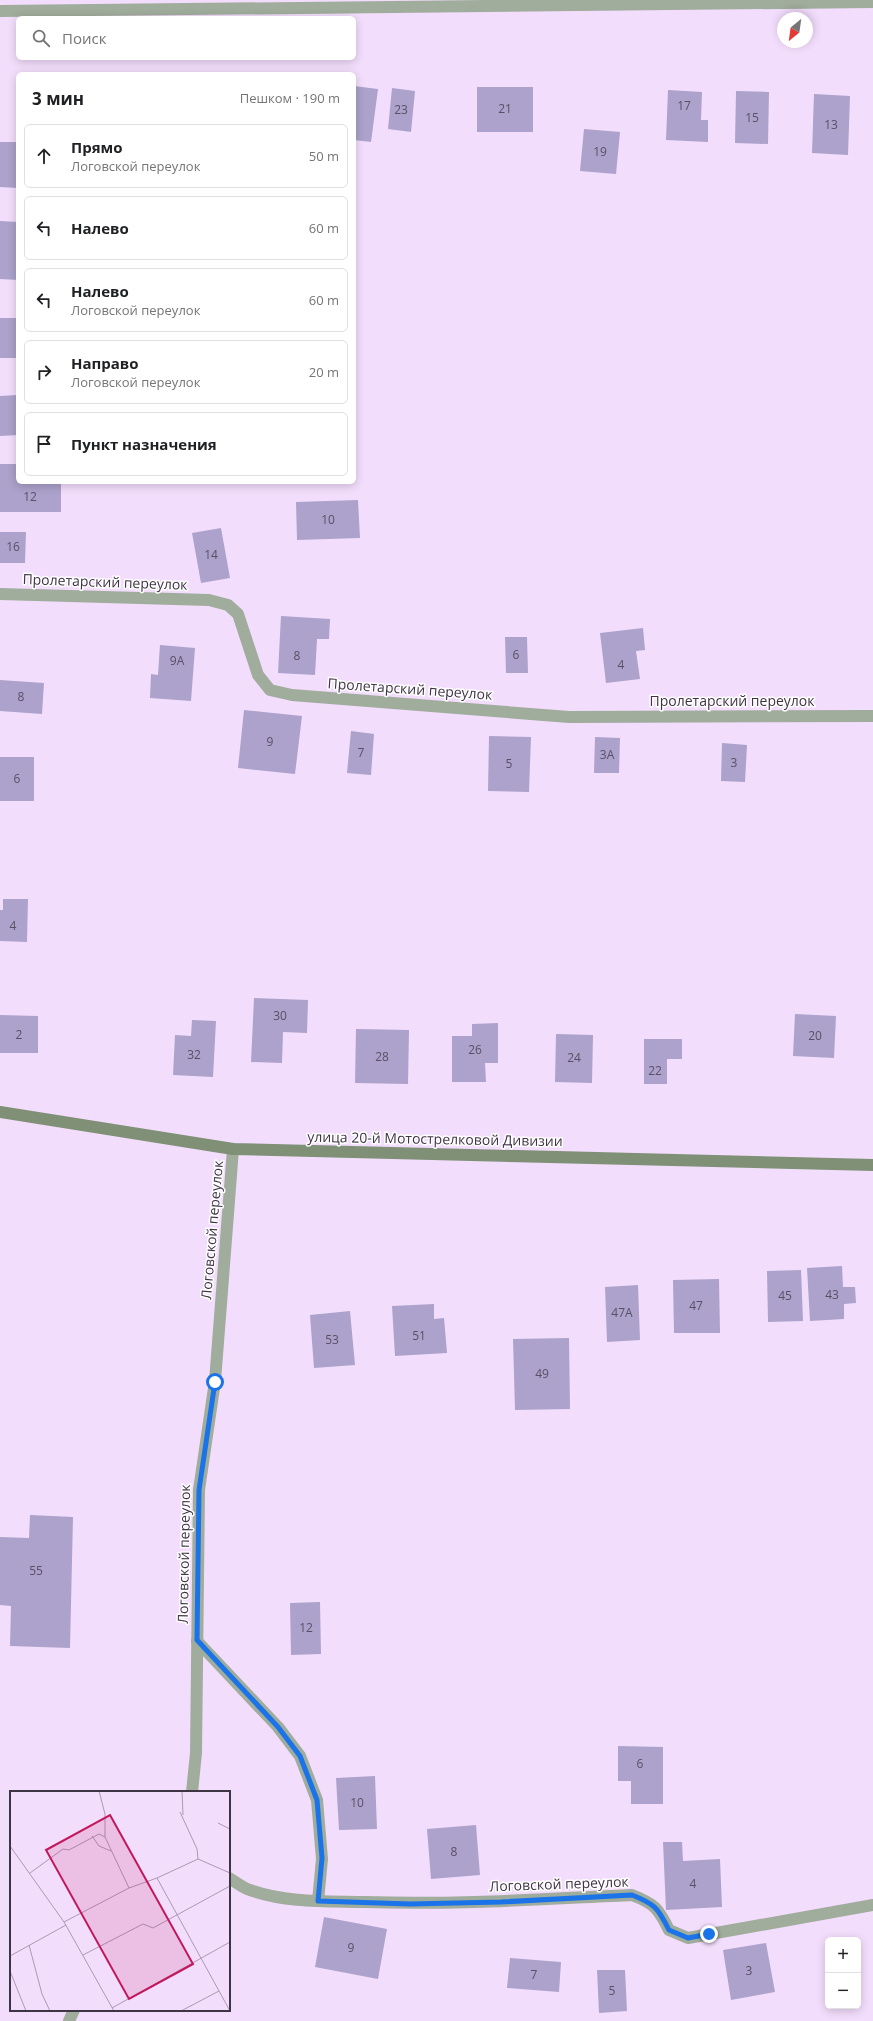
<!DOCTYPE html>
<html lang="ru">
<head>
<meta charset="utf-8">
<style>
  :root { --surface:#fff; --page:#f6f6f6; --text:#202124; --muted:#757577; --line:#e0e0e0 }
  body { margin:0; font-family:"Open Sans",sans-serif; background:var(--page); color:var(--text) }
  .controls { position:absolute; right:12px; bottom:12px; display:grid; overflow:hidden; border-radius:6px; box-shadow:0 2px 10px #0003 }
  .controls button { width:36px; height:36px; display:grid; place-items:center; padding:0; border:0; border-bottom:1px solid var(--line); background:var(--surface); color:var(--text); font:20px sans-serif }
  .compass { position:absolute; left:777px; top:12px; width:36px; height:36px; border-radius:50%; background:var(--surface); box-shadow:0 2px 10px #0003; rotate:209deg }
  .stop { position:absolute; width:12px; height:12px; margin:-9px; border:3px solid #1a73e8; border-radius:50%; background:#fff }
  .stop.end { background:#1a73e8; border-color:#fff; box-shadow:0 1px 4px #0008 }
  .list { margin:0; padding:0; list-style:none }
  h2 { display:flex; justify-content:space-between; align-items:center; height:52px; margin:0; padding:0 16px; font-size:17px }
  h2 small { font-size:13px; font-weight:400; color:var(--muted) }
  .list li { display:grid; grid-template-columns:26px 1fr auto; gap:12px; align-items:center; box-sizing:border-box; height:64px; margin:0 8px 8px; padding:0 8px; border:1px solid var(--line); border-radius:6px }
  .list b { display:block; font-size:15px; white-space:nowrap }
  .list p { margin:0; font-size:13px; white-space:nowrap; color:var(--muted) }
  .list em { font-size:13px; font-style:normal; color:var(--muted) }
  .icon { flex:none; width:22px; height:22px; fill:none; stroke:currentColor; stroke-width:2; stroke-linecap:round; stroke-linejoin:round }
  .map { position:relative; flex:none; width:873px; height:2021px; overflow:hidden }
  .search { position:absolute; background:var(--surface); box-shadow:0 2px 10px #0003; left:16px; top:16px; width:340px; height:44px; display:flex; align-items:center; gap:10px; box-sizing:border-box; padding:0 14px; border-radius:6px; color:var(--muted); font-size:15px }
  .panel { position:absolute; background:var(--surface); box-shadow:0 2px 10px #0003; left:16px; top:72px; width:340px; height:412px; border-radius:6px }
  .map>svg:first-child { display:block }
  .building { fill:#aca2cb }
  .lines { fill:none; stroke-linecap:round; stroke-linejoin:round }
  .lane { stroke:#a0ac9c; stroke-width:12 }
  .street { stroke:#a0ac9c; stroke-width:12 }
  .secondary { stroke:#7f9077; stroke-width:12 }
  .route { stroke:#1a73e8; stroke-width:5 }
  .labels { text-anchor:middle; stroke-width:3; stroke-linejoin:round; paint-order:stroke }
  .number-label { font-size:12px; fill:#5a5066 }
  .street-label { font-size:14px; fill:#3f3444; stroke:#fff }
  .inset-road { fill:none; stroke:#ab99b2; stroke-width:1 }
  .view { fill:#c2185b; fill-opacity:0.15; stroke:#c2185b; stroke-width:2 }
  .inset-edge { fill:none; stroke:#3f3444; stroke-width:2 }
</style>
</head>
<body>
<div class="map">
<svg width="873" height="2021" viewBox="0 0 873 2021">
  <rect width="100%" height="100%" fill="#f3ddfc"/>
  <!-- building -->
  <path class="building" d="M354,86L378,89L371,142L354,140Z
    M477,87H533V132H477Z
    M392,88L415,91L411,132L388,129Z
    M668,90L702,92L701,120H708V142L666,140Z
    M736,91L769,92L768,144L735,143Z
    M814,94L850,96L848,155L812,153Z
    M584,129L620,132L616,174L580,171Z
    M0,142H18V188L0,187Z
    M0,221L18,222V280L0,279Z
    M0,318H18V358H0Z
    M18,395V435L0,436V396Z
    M0,464H18V482H61V512H0Z
    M358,500L360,538L297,540L296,502Z
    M221,528L230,578L201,583L192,533Z
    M0,532H26L25,563H0Z
    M281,616L330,619L329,639H317L315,675L278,673Z
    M643,628L645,650L636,651L640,679L606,683L600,633Z
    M505,637H527L528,673H506Z
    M160,645L195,648L191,701L150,698L151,674L158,675Z
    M0,680L44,683L42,714L0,711Z
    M244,710L302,716L295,774L238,768Z
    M351,731L374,734L371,775L347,773Z
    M489,736L531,737L529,792L488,791Z
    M595,737L620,738L619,773H594Z
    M722,743L747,745L745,782L721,781Z
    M0,757H34V801H0Z
    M3,899H28L27,942L0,941V910H3Z
    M254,998L308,1000L307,1033L283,1032L282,1063L251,1062Z
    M795,1014L836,1016L834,1058L793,1056Z
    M0,1015L38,1016V1053H0Z
    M192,1020L216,1021L213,1077L173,1075L175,1035L191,1036Z
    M498,1023V1063H485L486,1082H452V1036H472V1024Z
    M356,1029L409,1030L408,1084L355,1083Z
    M556,1034L593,1035L592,1083L555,1082Z
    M644,1039H682V1059H667V1084H644Z
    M842,1266L843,1287H855L856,1303L844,1304V1319L810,1321L807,1268Z
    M801,1270L803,1321L768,1322L767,1271Z
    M719,1279L720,1333H674L673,1280Z
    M638,1285L640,1340L607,1342L605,1287Z
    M434,1304V1319L444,1318L447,1353L395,1356L392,1306Z
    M350,1311L355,1365L314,1368L310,1315Z
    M569,1338L570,1409L515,1410L513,1339Z
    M30,1515L73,1517L70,1648L10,1646L11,1606L0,1605V1537L29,1538Z
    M320,1602L321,1654L291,1655L290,1603Z
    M618,1746L663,1747V1804H631V1781H618Z
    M375,1776L377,1829L339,1830L336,1778Z
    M476,1825L480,1875L431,1879L427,1829Z
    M663,1842H682L683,1861L720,1859L722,1907L666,1910Z
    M324,1917L387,1929L378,1979L315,1967Z
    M766,1943L775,1992L731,2000L723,1950Z
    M510,1958L561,1962L559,1992L507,1988Z
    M597,1970H625L627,2011L599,2013Z"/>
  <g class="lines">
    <!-- lane -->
    <path class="lane" d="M197,1641L278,1727L300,1756L317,1800L322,1859L318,1901"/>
    <!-- street -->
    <path class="street" d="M0,11L873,2
      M0,594L209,600L228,605L238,614L258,675L270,690L292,695L569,717L873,716
      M192,1792L196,1753L199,1490L215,1381L233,1149
      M229,1878C236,1882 243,1888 250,1890C286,1903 327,1901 365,1902C454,1905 543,1899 632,1895C655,1904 658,1908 669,1930L688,1938L873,1905
      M69,2021L74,2010"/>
    <!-- secondary -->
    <path class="secondary" d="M0,1112L233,1149L873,1165"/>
  </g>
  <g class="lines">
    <!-- route -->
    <path class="route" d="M215,1382L199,1490L197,1640L278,1727L300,1756L317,1800L322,1858L318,1901L410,1904L501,1902L632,1895C655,1904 658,1908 669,1930L688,1938L709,1934"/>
  </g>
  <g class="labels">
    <!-- number labels -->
    <g class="number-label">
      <text x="684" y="110">17</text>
      <text x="505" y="113">21</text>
      <text x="401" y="114">23</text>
      <text x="752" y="122">15</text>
      <text x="831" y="129">13</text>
      <text x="600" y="156">19</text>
      <text x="30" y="501">12</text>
      <text x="328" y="524">10</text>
      <text x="13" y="551">16</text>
      <text x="211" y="559">14</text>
      <text x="516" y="659">6</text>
      <text x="297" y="660">8</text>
      <text x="177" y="665">9А</text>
      <text x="621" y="669">4</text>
      <text x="21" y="701">8</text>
      <text x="270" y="746">9</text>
      <text x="361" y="757">7</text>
      <text x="607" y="759">3А</text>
      <text x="734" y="767">3</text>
      <text x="509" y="768">5</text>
      <text x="17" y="783">6</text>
      <text x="13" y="930">4</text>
      <text x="280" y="1020">30</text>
      <text x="19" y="1039">2</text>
      <text x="815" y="1040">20</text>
      <text x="475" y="1054">26</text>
      <text x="194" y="1059">32</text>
      <text x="382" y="1061">28</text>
      <text x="574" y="1062">24</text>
      <text x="655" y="1075">22</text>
      <text x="832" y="1299">43</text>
      <text x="785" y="1300">45</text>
      <text x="696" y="1310">47</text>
      <text x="622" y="1317">47А</text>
      <text x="419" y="1340">51</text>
      <text x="332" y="1344">53</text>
      <text x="542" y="1378">49</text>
      <text x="36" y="1575">55</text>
      <text x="306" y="1632">12</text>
      <text x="640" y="1768">6</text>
      <text x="357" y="1807">10</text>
      <text x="454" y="1856">8</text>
      <text x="693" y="1888">4</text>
      <text x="351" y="1952">9</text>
      <text x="749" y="1975">3</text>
      <text x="534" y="1979">7</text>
      <text x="612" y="1995">5</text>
    </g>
    <!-- street labels -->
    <g class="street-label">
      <text transform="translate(105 582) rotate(2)" y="5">Пролетарский переулок</text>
      <text transform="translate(410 689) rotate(4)" y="5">Пролетарский переулок</text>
      <text x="732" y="706">Пролетарский переулок</text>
      <text transform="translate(435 1139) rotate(1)" y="5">улица 20-й Мотострелковой Дивизии</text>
      <text transform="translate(212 1230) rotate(-85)" y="5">Логовской переулок</text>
      <text transform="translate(184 1554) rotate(-89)" y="5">Логовской переулок</text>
      <text transform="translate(559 1884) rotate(-2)" y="5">Логовской переулок</text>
    </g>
  </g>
  <!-- overview -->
  <g transform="translate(10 1791)">
    <rect width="220" height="220" fill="#f3ddfc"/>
    <path class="inset-road" d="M89,0L95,23V46M172,0L173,24M170,21L187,58L188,68M208,32L220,38M82,45L89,55L101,60M0,55L54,131L119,97L147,87L220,220M20,82L53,58L59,59L89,43L95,46L119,97M147,87L188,68L220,82M54,131L104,220M19,154L32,203L40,220M73,164L133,133L143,137L220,95M0,165L56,134M0,180L16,220M102,217L220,151M171,220L209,200"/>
    <path class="view" d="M100,24L183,173L119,208L36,59Z"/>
    <rect width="220" height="220" class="inset-edge"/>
  </g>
</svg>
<div class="controls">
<button>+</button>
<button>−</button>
</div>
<svg class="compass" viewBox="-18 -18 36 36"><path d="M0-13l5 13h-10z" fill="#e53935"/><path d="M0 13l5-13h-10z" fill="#757577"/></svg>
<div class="stop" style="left:215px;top:1382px"></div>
<div class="stop end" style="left:709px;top:1934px"></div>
<div class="search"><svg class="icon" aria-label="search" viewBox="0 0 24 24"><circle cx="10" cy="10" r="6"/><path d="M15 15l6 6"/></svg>Поиск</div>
<section class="panel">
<h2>3 мин<small>Пешком · 190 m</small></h2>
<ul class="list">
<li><svg class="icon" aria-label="ahead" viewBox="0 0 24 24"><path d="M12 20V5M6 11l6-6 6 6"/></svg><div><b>Прямо</b><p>Логовской переулок</p></div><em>50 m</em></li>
<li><svg class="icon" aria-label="left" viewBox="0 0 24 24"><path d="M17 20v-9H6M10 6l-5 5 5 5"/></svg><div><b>Налево</b></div><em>60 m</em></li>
<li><svg class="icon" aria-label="left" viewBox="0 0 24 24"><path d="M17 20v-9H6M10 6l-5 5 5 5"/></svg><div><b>Налево</b><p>Логовской переулок</p></div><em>60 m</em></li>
<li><svg class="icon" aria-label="right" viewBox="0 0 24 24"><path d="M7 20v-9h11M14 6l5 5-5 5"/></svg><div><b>Направо</b><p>Логовской переулок</p></div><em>20 m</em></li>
<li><svg class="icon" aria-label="arrive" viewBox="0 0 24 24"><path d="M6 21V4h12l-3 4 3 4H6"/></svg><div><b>Пункт назначения</b></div></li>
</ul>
</section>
</div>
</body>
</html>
